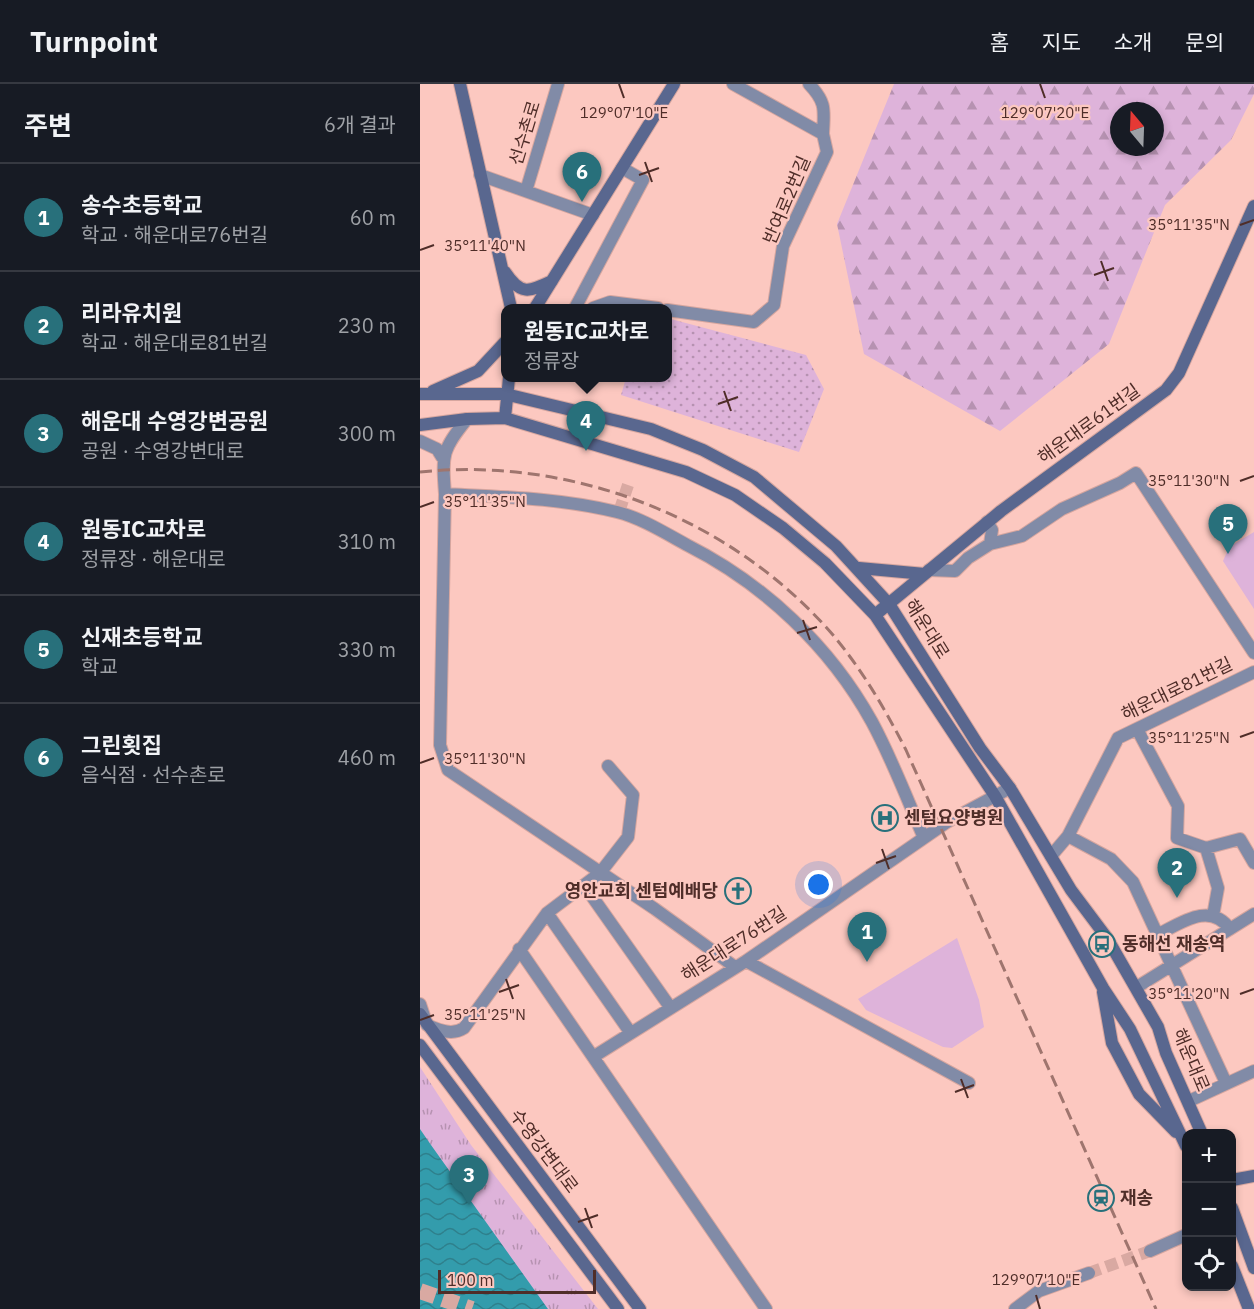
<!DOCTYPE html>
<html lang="ko">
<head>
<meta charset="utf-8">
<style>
  :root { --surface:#171b24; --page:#242831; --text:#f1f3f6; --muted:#9ea1a6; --line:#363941; --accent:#28707b }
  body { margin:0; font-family:"IBM Plex Sans","Noto Sans KR",sans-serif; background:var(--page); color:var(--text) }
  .controls { position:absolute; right:18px; bottom:18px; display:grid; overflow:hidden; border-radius:12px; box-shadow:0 3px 9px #0003 }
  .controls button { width:54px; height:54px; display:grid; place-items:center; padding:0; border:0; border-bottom:2px solid var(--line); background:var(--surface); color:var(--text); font:30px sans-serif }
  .compass { position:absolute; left:690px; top:18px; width:54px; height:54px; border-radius:50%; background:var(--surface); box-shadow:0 3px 9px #0003; rotate:341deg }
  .scale { position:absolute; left:18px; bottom:15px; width:158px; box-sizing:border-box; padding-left:6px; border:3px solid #4f2d28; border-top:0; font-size:16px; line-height:21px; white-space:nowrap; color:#4f2d28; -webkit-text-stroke:4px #fcc8c0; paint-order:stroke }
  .you { position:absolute; left:399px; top:801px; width:21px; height:21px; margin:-15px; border:4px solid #fff; border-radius:50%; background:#1a73e8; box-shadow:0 0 0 9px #1a73e833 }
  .badge { display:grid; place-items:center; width:39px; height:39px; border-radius:50%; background:var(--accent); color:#fff; font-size:20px; font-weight:700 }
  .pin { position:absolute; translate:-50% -50px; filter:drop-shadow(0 2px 3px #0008) }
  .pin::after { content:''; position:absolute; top:32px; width:21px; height:18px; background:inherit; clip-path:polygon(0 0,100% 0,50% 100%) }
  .popup { position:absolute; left:81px; top:220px; width:171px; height:78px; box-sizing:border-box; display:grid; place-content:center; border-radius:12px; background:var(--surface); filter:drop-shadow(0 2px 4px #0005); font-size:20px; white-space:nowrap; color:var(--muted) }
  .popup b { font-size:22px; color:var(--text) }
  .popup::after { content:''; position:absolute; left:50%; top:100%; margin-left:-12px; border:12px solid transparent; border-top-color:var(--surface) }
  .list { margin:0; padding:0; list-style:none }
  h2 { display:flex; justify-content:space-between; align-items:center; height:78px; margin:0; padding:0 24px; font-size:26px }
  h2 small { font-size:20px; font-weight:400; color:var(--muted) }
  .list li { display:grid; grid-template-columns:39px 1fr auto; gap:18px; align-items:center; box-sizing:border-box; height:108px; padding:0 24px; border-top:2px solid var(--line) }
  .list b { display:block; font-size:22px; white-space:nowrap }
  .list p { margin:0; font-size:20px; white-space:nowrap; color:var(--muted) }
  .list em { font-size:20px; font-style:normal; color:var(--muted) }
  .icon { flex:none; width:33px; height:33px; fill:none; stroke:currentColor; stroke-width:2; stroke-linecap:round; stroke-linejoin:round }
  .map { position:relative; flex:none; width:834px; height:1225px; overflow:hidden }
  header { display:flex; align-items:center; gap:36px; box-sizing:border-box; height:84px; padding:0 30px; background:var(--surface); border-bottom:2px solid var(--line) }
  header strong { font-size:28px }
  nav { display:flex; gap:33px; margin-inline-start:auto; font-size:21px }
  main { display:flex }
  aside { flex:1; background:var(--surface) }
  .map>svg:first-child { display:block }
  .grass { fill:url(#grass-dots) }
  .forest { fill:url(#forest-firs); fill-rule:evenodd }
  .park { fill:url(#park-tufts) }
  .pitch { fill:#deb3da }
  .water { fill:url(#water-waves) }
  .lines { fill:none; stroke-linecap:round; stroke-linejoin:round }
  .minor-tunnel { stroke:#d9a9a2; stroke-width:12; stroke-dasharray:12 6; stroke-linecap:butt }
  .trunk-tunnel { stroke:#d9a9a2; stroke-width:16; stroke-dasharray:16 8; stroke-linecap:butt }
  .minor-casing { stroke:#d6a69f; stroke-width:14 }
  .secondary-casing { stroke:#d6a69f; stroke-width:14 }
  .minor { stroke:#818ba7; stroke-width:12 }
  .secondary { stroke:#59678f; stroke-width:12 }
  .rail { stroke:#9f756e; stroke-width:3; stroke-dasharray:12 6; stroke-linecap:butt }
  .ticks { fill:none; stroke:#4f2d28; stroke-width:2 }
  .labels { text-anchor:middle; stroke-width:4.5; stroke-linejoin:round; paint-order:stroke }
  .street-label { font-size:18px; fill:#4f2d28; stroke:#fcc8c0 }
  .poi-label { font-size:18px; font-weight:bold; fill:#4f2d28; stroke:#fcc8c0; text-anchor:start }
  .ticks-label { font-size:15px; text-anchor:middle; fill:#4f2d28; stroke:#fcc8c0; stroke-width:4.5; stroke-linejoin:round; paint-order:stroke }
</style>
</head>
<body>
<header>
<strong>Turnpoint</strong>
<nav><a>홈</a><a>지도</a><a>소개</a><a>문의</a></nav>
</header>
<main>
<aside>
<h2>주변<small>6개 결과</small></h2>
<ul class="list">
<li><span class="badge">1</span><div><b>송수초등학교</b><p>학교 · 해운대로76번길</p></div><em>60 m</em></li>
<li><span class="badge">2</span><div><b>리라유치원</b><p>학교 · 해운대로81번길</p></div><em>230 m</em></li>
<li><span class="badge">3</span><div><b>해운대 수영강변공원</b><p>공원 · 수영강변대로</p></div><em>300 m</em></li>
<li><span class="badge">4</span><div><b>원동IC교차로</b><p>정류장 · 해운대로</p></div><em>310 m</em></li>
<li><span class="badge">5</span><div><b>신재초등학교</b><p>학교</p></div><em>330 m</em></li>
<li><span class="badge">6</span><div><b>그린횟집</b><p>음식점 · 선수촌로</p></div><em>460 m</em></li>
</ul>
</aside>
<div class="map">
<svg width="834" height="1225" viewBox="0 0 834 1225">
  <defs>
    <pattern id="grass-dots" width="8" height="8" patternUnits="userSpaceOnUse" patternTransform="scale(1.5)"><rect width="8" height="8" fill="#deb3da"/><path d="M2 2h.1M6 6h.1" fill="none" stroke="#b692b1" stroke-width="1.8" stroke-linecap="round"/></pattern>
    <pattern id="forest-firs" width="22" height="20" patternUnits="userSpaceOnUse" patternTransform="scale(1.5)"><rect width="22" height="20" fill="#deb3da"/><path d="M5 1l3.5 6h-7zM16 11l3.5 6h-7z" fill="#b692b1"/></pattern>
    <pattern id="park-tufts" width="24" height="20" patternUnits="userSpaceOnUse" patternTransform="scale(1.5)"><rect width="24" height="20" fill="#deb3da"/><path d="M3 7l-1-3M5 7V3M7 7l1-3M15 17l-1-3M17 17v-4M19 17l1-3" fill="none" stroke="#b692b1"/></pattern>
    <pattern id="water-waves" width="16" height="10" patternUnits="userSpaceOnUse" patternTransform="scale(1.5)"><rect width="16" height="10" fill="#339cac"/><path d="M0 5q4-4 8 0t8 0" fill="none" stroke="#2e808c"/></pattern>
  </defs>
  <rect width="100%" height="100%" fill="#fcc8c0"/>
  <!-- grass -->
  <path class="grass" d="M247,234L386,271L404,305L379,368L201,311L206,294H247Z"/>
  <!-- forest -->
  <path class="forest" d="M474,0H834V10L811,56L745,121L689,260L580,347L444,270L417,140ZM699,27H735V63H699Z"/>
  <!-- park -->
  <path class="park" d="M0,983L51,1061L178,1225H0Z"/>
  <!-- pitch -->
  <path class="pitch" d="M834,448V525L803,477L809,463Z
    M537,854L559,916L564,943L532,964L523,963L446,926L438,915Z"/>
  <!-- water -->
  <path class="water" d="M0,1045L11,1061L128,1225H0Z"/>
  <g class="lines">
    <!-- minor-tunnel -->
    <path class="minor-tunnel" d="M199,428L208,401
      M669,1189L730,1167"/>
    <!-- trunk-tunnel -->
    <path class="trunk-tunnel" d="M0,1207L52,1225"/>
    <defs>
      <path id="minor" d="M389,0C407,19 404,26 403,50
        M60,91L173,131
        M106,107L138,0
        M155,224L223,96L202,84
        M173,224L190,218L238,224
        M247,226L334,238L354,221L363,162L407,68L403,50L313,0
        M47,335C22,366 22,370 25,410L20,661L28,686L235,825L315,883
        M0,357L17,365L22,373
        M25,410C83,413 141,414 197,428C221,434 245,449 267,461C344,500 410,562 452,638C472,675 487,715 504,754
        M567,438L572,446L570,460
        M509,486L535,487L548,474L570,460L602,452L642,425L700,399L716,389L834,569
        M717,645L758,722L757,754L786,764L820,755L834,779
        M648,752L691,775L713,798L806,999
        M786,764L798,804L793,832
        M631,772L648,752L698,654L834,588
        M164,801L250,923
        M127,829L210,948
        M737,851C761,839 790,817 810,845
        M99,865L346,1225
        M326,877L549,999
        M717,903L834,830
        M0,920L7,941C19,946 32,952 44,944L127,829L180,789L208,753L213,711L188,682
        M173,973L326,877L527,738L590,704
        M769,1017L834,987
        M730,1167L766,1151
        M595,1225L619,1207L669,1189"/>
      <path id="secondary" d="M40,0L91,224
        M85,188C101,212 109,208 132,197
        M115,224L254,0
        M13,307L58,287L85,258
        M0,310H85L231,345L283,366L334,393L416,462L469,520L560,664L590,704L651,806L687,854L738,943L746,969L782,1050
        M85,334L89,294
        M0,341L47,335L85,334L266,388L315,411L363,444L405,479L455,531L575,712L683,904L710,945L766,1062
        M439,484L505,490
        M455,531L581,427L746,306L759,289L834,122
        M683,908L692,959L719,1010L756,1048
        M0,930L220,1225
        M0,961L198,1225
        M812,1096L834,1092
        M812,1124L834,1184
        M812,1182L829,1225"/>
    </defs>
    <!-- minor casing -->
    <use href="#minor" class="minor-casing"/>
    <!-- secondary casing -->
    <use href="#secondary" class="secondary-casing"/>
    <!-- minor -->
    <use href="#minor" class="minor"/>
    <!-- secondary -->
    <use href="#secondary" class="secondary"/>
    <!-- rail -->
    <path class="rail" d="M0,388C153,372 313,435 413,551C443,587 465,625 486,666L736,1225"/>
  </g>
  <!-- ticks -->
  <path class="ticks" d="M199,0L204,14M620,0L625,14M225,78L232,98M219,91L239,84M820,141L834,136M0,166L14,161M681,177L688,197M674,191L694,184M304,307L311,327M298,320L318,313M820,397L834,392M0,423L14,418M383,536L390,556M377,549L397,543M820,653L834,648M0,679L14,674M462,765L469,785M456,779L476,772M86,895L93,915M79,908L99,901M820,910L834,905M0,936L14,931M541,995L548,1014M535,1008L554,1001M165,1124L172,1144M158,1138L178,1131M616,1211L620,1225"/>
  <!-- icons -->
  <defs>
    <symbol id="hospital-ring" viewBox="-11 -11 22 22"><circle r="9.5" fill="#fcc8c0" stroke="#28707b" stroke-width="1.5"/><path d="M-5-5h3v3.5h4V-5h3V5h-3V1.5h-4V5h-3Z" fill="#28707b"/></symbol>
    <symbol id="church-ring" viewBox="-11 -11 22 22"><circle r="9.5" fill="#fcc8c0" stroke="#28707b" stroke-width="1.5"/><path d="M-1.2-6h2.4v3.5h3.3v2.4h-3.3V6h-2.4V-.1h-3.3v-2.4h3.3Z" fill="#28707b"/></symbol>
    <symbol id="bus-ring" viewBox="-11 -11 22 22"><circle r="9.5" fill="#fcc8c0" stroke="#28707b" stroke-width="1.5"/><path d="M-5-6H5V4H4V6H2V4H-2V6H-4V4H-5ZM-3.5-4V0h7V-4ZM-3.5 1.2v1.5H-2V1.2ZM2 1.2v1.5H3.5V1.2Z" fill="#28707b"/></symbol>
    <symbol id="station-ring" viewBox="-11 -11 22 22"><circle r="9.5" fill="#fcc8c0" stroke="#28707b" stroke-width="1.5"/><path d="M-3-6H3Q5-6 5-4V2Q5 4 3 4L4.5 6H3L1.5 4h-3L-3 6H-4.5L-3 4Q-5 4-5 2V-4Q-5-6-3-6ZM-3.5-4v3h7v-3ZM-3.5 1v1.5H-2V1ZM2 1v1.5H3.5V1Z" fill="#28707b"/></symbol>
  </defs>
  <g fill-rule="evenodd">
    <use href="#hospital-ring" x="450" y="719" width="30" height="30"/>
    <use href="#church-ring" x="303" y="792" width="30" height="30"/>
    <use href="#bus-ring" x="667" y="845" width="30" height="30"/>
    <use href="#station-ring" x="666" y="1099" width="30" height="30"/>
  </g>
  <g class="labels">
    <!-- street labels -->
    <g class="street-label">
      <text transform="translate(105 49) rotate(-73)" y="6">선수촌로</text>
      <text transform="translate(367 116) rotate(-67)" y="6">반여로2번길</text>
      <text transform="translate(669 340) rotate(-36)" y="6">해운대로61번길</text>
      <text transform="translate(507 545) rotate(58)" y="6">해운대로</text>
      <text transform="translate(757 605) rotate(-26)" y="6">해운대로81번길</text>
      <text transform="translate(314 860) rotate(-33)" y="6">해운대로76번길</text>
      <text transform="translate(771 976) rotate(67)" y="6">해운대로</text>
      <text transform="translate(124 1067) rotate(53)" y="6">수영강변대로</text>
    </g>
    <!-- poi labels -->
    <g class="poi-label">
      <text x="484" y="740">센텀요양병원</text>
      <text x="298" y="813" text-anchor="end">영안교회 센텀예배당</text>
      <text x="702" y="866">동해선 재송역</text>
      <text x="700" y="1120">재송</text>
    </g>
  </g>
  <g class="ticks-label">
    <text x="204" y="34">129°07'10"E</text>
    <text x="625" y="34">129°07'20"E</text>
    <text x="769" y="146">35°11'35"N</text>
    <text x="65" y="167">35°11'40"N</text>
    <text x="769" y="402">35°11'30"N</text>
    <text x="65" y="423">35°11'35"N</text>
    <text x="769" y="659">35°11'25"N</text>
    <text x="65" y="680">35°11'30"N</text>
    <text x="769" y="915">35°11'20"N</text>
    <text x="65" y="936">35°11'25"N</text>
    <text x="616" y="1201">129°07'10"E</text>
  </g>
</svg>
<div class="controls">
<button>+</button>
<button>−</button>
<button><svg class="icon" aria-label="locate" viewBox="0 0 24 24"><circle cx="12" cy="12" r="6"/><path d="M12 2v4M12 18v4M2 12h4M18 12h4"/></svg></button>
</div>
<svg class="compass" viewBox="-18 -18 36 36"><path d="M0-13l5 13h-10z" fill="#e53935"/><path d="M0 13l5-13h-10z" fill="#9ea1a6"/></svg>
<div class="scale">100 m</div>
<div class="you"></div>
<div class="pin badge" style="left:447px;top:878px">1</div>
<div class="pin badge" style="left:757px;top:814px">2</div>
<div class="pin badge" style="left:49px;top:1121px">3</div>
<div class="pin badge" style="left:166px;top:367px">4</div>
<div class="popup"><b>원동IC교차로</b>정류장</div>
<div class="pin badge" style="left:808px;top:470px">5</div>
<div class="pin badge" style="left:162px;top:118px">6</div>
</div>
</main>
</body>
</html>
